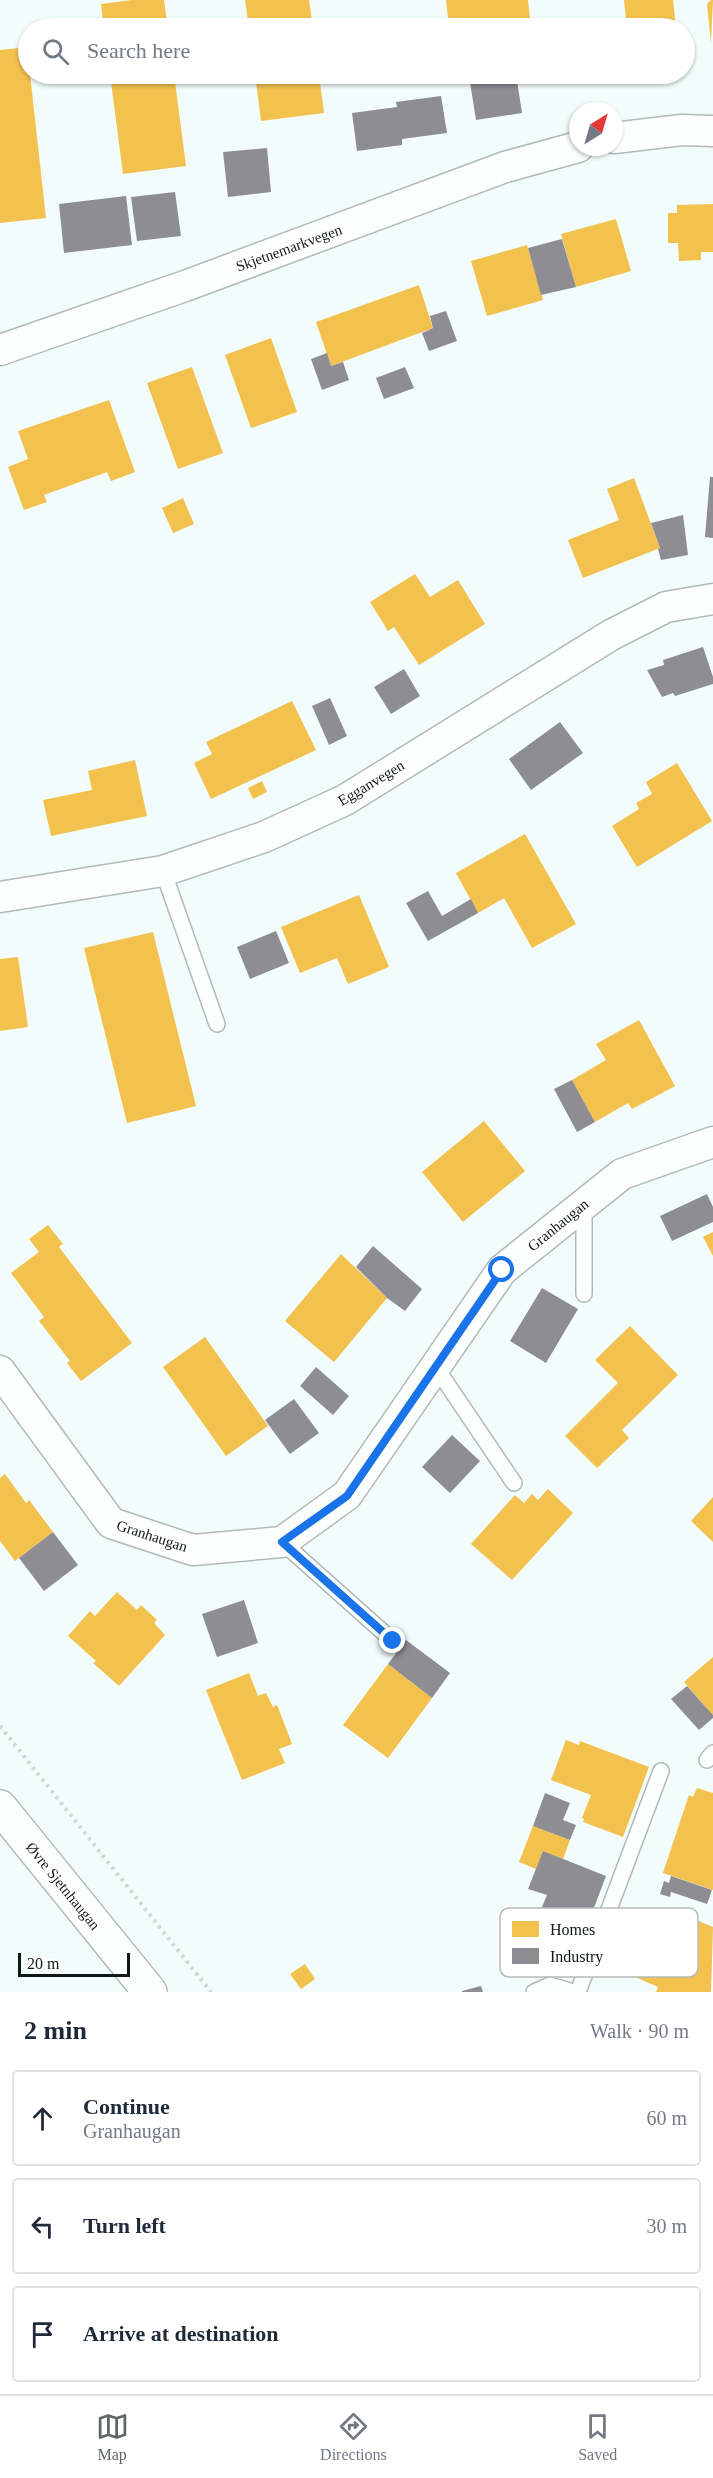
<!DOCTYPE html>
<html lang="en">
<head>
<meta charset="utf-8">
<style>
  :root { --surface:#fff; --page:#f2f2f3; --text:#1f2937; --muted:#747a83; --line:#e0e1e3; --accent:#606766 }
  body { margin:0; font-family:"Times New Roman",serif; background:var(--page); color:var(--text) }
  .compass { position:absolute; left:569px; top:102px; width:54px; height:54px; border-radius:50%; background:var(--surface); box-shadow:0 2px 4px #0004; rotate:37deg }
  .scale { position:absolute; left:18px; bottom:15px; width:112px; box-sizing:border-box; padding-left:6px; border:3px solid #111717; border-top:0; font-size:16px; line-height:21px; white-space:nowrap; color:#111717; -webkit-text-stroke:4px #fff; paint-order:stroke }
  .stop { position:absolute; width:18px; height:18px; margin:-14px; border:4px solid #1a73e8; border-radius:50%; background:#fff }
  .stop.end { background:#1a73e8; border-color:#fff; box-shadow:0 2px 6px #0008 }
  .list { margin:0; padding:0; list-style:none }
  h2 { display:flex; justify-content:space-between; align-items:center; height:78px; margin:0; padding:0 24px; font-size:26px }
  h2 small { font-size:20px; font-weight:400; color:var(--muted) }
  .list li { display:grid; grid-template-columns:39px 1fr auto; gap:18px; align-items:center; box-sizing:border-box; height:96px; margin:0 12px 12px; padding:0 12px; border:2px solid var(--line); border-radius:6px }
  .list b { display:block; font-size:22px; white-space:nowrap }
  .list p { margin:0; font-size:20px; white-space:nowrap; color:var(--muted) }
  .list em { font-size:20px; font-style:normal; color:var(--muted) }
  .icon { flex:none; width:33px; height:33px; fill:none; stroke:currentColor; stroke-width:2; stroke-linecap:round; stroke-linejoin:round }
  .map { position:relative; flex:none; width:713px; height:1992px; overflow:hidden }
  .search { position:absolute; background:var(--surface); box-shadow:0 2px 4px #0004; left:18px; right:18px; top:18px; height:66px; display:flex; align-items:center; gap:15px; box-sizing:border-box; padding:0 21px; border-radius:33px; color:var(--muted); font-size:22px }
  .sheet { height:402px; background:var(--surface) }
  nav { display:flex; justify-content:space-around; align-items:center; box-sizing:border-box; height:84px; border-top:2px solid var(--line); background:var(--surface); font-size:16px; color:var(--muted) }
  nav a { display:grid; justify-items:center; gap:3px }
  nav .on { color:var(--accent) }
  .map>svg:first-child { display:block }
  .homes { fill:#f2c14e }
  .industry { fill:#8d8d92 }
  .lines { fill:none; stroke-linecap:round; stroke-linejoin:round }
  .service-casing { stroke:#b2b9b9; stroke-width:18 }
  .minor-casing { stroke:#b2b9b9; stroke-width:33 }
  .tertiary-casing { stroke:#b2b9b9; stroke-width:36 }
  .path { stroke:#d3d6d5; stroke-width:4; stroke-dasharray:3 4.5; stroke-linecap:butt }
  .service { stroke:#fdfffe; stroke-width:15 }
  .minor { stroke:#fdfffe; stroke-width:30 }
  .tertiary { stroke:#fdfffe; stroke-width:33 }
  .route { stroke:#1a73e8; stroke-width:8 }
  .labels { text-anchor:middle; stroke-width:6; stroke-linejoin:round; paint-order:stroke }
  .street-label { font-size:15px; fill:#111717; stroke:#fff }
  .key { fill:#fff; stroke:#b8b9b9; stroke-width:1.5 }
  .key-label { font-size:16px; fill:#111717 }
</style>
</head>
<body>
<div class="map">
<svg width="713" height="1992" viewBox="0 0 713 1992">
  <rect width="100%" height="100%" fill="#f2fcfa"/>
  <!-- homes -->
  <path class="homes" d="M132,0H164L168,28H104L101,4Z
    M245,0H309L313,28H249Z
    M446,0H528L531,28H450L453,20L448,17Z
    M624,0H673L676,28H627Z
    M711,0H713L711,43L707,4Z
    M27,47L28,74H30L46,218L0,223V50Z
    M110,74H174L186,166L123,174Z
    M255,74H319L324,113L261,121Z
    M713,204V252H701V260L679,261L678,243H668V213H677V205Z
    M616,219L631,271L576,287L561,234Z
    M527,245L543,300L487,316L471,261Z
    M419,285L433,328L331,366L316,322Z
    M271,338L297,412L251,428L225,355Z
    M192,367L223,453L178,469L147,383Z
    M109,400L135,472L111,481L107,472L44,495L47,502L24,510L8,467L28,459L18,431Z
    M634,478L660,548L583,578L568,540L619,520L607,489Z
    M183,498L194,524L173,533L162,508Z
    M415,574L430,597L458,580L485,624L419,665L394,627L388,631L370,602Z
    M292,701L316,750L211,799L194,763L212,754L206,742Z
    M135,760L147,816L51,836L43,800L92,790L88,771Z
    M677,763L712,821L637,867L612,826L639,809L636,803L652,794L646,782Z
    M262,781L267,792L253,799L248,788Z
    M525,834L576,924L532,948L504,898L478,913L456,873Z
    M359,895L389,967L348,984L337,958L300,973L281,927Z
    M153,932L196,1106L127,1123L84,948Z
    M18,957L28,1027L0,1031V959Z
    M639,1020L675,1086L632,1109L628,1103L595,1122L572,1080L606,1060L596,1044Z
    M484,1121L525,1171L463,1222L422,1172Z
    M48,1225L63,1244L59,1247L132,1343L81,1381L67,1363L70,1361L39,1321L44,1317L11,1273L39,1252L29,1239Z
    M713,1232V1256L703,1237Z
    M341,1254L387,1298L334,1362L285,1321Z
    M630,1326L678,1375L622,1430L629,1438L597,1468L565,1436L618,1383L595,1360Z
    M205,1337L268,1426L226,1456L163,1367Z
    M5,1474L26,1503L29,1500L53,1532L15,1561L0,1541V1478Z
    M548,1489L573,1513L512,1580L471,1544L515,1495L524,1503L532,1494L538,1500Z
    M713,1497V1542L691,1521Z
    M117,1592L137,1610L141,1605L157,1620L154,1623L165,1635L119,1686L93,1663L96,1661L68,1636L90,1611L95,1616Z
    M713,1657V1715L684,1682Z
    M388,1664L432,1698L388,1758L343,1725Z
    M249,1673L258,1696L266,1693L273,1707L277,1705L292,1744L279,1749L285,1763L242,1780L206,1690Z
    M566,1740L579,1745L580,1741L649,1767L623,1837L583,1822L584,1819L582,1818L591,1795L551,1780Z
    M697,1788L713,1793V1890L663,1873L689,1795L693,1797Z
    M533,1826L570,1840L563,1859L543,1851L536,1869L519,1862Z
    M655,1912L685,1925L689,1917L713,1927L711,1992H656L658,1987L633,1976L640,1961L634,1958Z
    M305,1964L315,1979L301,1989L290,1974Z"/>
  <!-- industry -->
  <path class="industry" d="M483,74H516L522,113L476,120L469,76Z
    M441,96L447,133L402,139V145L357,151L352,113L397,107L396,102Z
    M267,148L271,192L228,197L223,152Z
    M175,192L181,236L137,241L131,197Z
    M126,196L132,245L64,253L59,204Z
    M562,239L576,287L541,295L528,248Z
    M446,311L457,341L429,351L422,333L433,328L430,316Z
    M327,353L331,366L343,362L349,380L322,390L311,359Z
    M405,367L414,388L384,399L376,378Z
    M710,477H713V538L705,537Z
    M683,515L688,555L661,560L658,549L660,548L651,523Z
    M703,647L713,677V684L675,696L673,693L662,697L647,670L664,665L663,660Z
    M404,669L420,696L391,714L374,687Z
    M330,698L347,736L329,745L312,706Z
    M560,722L583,753L531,790L509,759Z
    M428,891L442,916L471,899L478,913L428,941L406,903Z
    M276,931L289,963L250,979L237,947Z
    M572,1080L595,1122L577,1132L554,1089Z
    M707,1194L713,1207V1222L672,1241L660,1216Z
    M373,1246L422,1289L405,1311L387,1298L356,1267Z
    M542,1288L578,1309L546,1363L510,1341Z
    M316,1367L349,1396L333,1415L300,1386Z
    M294,1399L319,1433L290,1454L265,1420Z
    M452,1435L480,1461L450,1493L422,1467Z
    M53,1532L78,1565L44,1591L19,1558Z
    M244,1600L258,1643L217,1657L202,1614Z
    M406,1640L450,1673L432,1698L388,1664Z
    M687,1686L713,1715V1718L699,1730L671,1699Z
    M545,1793L570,1803L563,1820L576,1825L570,1840L533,1826Z
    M543,1851L606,1876L592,1913L585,1911L571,1949L567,1947L561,1962L539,1953L538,1957L516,1949L525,1926L533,1929L547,1895L528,1889Z
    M671,1876L712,1890L707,1904L671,1892L670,1897L660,1894L664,1881L669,1883Z
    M481,1986L483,1992H462V1991Z"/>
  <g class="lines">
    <defs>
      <path id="service" d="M163,871L217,1024
        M584,1294V1204
        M435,1366L514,1483
        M282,1542L393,1641
        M707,1760L713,1753
        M534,1992L550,1985L573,1992
        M578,1992L661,1771"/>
      <path id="minor" d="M614,138L682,130L713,131
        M0,350L185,286L505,167L578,147
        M0,897L163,871L264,837L345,800L611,635L666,607L713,599
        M0,1371L111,1523L193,1550L282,1542L347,1495L502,1270L622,1174L713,1142"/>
      <path id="tertiary" d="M0,1807L150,1992"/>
    </defs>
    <!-- service casing -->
    <use href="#service" class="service-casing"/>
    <!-- minor casing -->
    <use href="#minor" class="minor-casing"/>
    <!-- tertiary casing -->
    <use href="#tertiary" class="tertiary-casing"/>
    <!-- path -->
    <path class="path" d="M0,1726L211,1992"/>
    <!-- service -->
    <use href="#service" class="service"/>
    <!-- minor -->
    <use href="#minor" class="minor"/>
    <!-- tertiary -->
    <use href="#tertiary" class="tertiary"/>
  </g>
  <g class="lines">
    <!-- route -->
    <path class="route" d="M393,1641L282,1542L347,1496L502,1270"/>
  </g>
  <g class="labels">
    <!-- street labels -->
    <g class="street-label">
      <text transform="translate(289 248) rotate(-20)" y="5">Skjetnemarkvegen</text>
      <text transform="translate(371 783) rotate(-31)" y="5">Egganvegen</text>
      <text transform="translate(558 1225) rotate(-39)" y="5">Granhaugan</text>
      <text transform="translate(152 1536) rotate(18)" y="5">Granhaugan</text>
      <text transform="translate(63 1886) rotate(51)" y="5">Øvre Sjetnhaugan</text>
    </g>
  </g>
  <!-- legend -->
  <rect x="500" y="1908" width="198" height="69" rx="9" class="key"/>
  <rect x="512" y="1921" width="27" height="16" fill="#f2c14e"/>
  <rect x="512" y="1948" width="27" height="16" fill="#8d8d92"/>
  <g class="key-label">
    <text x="550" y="1935">Homes</text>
    <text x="550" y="1962">Industry</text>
  </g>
</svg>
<svg class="compass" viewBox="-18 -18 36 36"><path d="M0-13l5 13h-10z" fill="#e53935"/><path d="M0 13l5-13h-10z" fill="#747a83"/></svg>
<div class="scale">20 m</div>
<div class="stop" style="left:502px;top:1270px"></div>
<div class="stop end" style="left:393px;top:1641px"></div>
<div class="search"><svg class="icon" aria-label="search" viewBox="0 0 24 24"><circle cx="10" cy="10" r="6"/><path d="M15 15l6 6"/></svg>Search here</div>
</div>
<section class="sheet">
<h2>2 min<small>Walk · 90 m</small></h2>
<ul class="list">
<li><svg class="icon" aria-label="ahead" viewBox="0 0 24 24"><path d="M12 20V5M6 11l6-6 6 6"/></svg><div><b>Continue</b><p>Granhaugan</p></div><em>60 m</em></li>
<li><svg class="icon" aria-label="left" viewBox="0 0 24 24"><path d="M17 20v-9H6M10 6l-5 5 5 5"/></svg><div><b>Turn left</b></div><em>30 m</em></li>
<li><svg class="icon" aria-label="arrive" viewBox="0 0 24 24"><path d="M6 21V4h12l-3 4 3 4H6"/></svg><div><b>Arrive at destination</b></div></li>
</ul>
</section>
<nav>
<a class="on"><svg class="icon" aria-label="map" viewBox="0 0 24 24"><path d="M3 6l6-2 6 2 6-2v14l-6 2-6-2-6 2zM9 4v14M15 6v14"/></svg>Map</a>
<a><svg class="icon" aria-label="directions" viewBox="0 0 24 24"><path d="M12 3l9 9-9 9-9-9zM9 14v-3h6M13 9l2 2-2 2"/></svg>Directions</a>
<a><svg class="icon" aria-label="saved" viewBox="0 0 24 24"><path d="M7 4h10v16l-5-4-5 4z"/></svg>Saved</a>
</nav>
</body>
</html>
